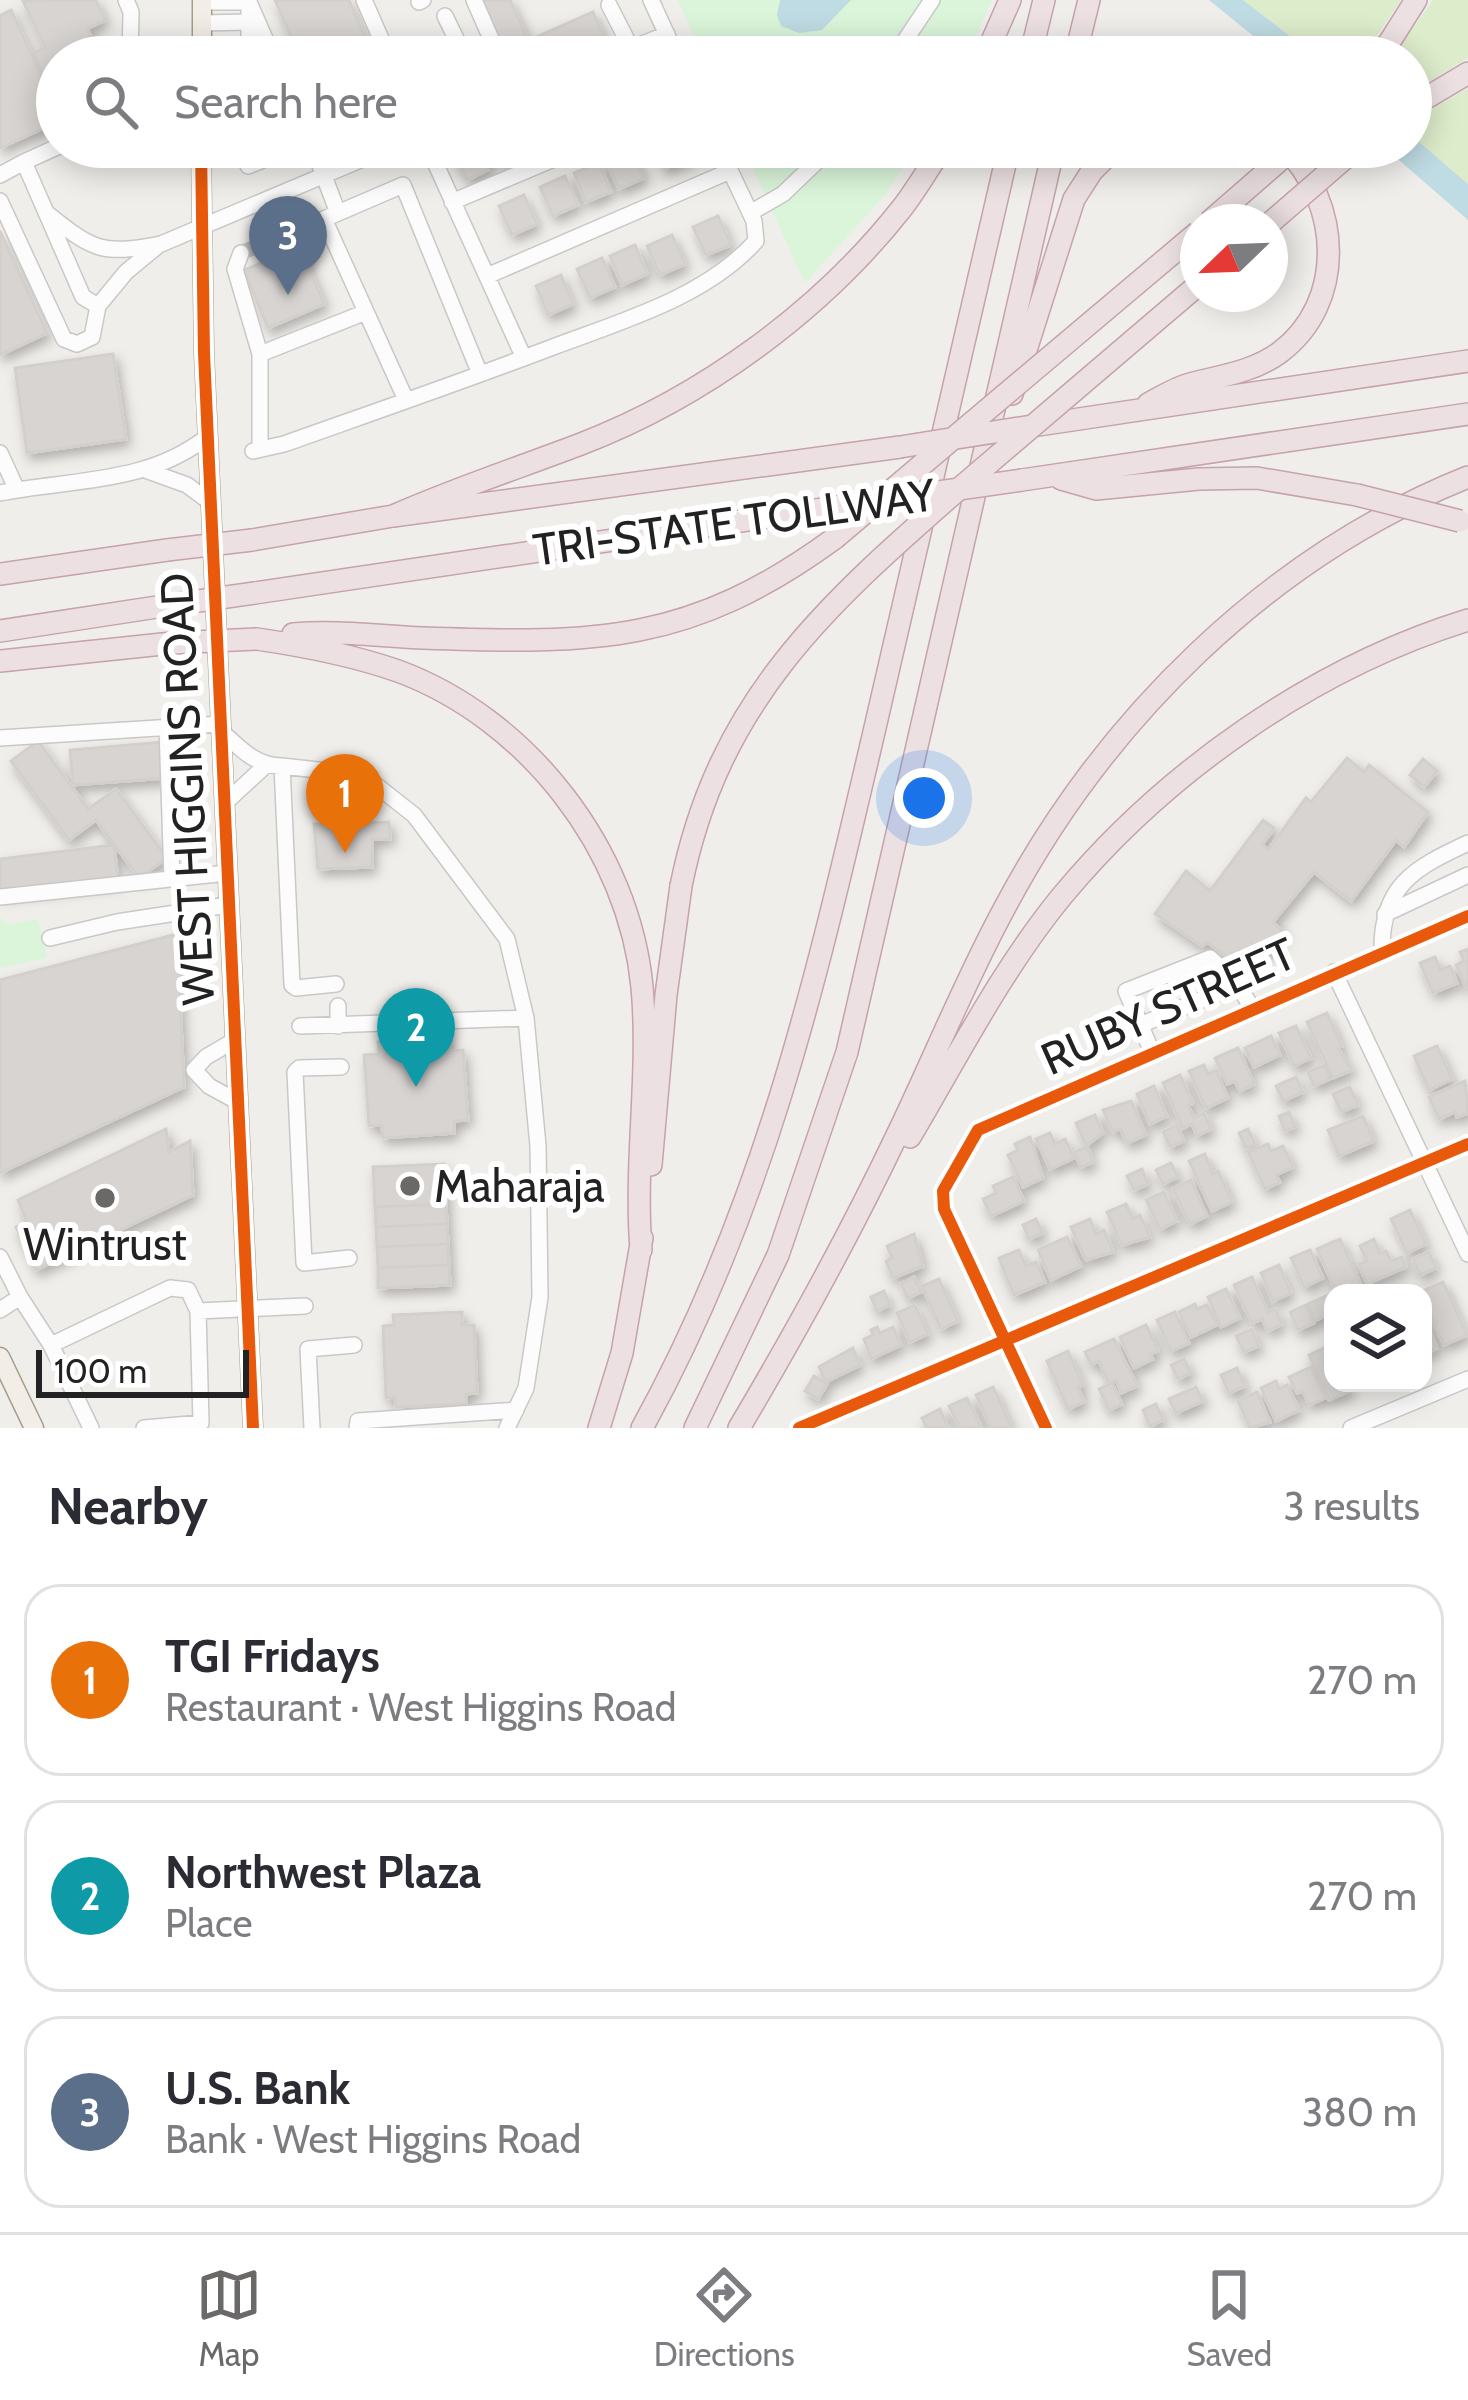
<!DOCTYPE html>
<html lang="en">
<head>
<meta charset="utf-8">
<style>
  :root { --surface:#fff; --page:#f7f7f7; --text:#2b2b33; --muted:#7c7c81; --line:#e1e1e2; --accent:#6a6968 }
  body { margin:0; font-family:Cabin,sans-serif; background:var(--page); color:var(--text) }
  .controls { position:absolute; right:36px; bottom:36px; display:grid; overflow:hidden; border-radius:24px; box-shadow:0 6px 30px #0003 }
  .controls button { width:108px; height:108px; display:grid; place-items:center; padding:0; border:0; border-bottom:3px solid var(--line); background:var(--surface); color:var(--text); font:60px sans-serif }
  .compass { position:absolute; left:1180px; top:204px; width:108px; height:108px; border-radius:50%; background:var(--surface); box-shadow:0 6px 30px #0003; rotate:247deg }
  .scale { position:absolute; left:36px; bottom:30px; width:213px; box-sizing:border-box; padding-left:12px; border:6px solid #222; border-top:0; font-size:33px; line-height:42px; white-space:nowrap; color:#222; -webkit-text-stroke:9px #fff; paint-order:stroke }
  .you { position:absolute; left:924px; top:798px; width:42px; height:42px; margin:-30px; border:9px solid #fff; border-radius:50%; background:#1a73e8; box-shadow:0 0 0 18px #1a73e833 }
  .badge { display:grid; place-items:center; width:78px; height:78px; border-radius:50%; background:var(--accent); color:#fff; font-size:39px; font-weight:700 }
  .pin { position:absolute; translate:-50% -99px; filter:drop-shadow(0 3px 6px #0008) }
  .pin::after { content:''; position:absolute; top:63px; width:42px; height:36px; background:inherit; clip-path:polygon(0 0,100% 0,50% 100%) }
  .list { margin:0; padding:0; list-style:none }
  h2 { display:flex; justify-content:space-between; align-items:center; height:156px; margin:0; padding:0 48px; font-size:51px }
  h2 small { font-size:39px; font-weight:400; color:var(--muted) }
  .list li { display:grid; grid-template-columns:78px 1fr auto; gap:36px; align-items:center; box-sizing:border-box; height:192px; margin:0 24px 24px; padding:0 24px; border:3px solid var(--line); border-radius:36px }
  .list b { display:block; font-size:45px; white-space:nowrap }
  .list p { margin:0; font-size:39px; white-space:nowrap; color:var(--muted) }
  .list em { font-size:39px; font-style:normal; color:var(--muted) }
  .icon { flex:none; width:66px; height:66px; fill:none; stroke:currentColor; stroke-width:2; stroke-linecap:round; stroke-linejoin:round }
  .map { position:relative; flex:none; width:1468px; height:1428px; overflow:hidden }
  .search { position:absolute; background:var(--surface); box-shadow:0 6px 30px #0003; left:36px; right:36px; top:36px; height:132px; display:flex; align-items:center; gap:30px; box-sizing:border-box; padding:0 42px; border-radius:66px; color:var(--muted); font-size:45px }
  .sheet { height:804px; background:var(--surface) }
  nav { display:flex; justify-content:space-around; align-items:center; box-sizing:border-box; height:168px; border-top:3px solid var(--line); background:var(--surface); font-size:33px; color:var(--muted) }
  nav a { display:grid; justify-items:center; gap:6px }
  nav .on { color:var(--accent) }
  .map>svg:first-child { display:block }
  .grass { fill:#ddeccb }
  .park { fill:#daf5da }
  .water { fill:#bfdbe3 }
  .building { fill:#d7d4d2; stroke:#d3d0cc; stroke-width:3; filter:url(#shadow) }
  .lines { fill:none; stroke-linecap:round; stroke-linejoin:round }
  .minor-tunnel { stroke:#c7c5c3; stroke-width:15; stroke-dasharray:15 8; stroke-linecap:butt }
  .minor-casing { stroke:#c9c8c7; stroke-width:18 }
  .major-casing { stroke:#a79c86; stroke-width:21 }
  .highway-casing { stroke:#c5a2ac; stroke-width:24 }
  .minor { stroke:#fdfcfc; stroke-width:15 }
  .major { stroke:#f3ede7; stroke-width:18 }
  .highway { stroke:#ece0e2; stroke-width:21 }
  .highway-bridge-casing { stroke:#c5a2ac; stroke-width:24; stroke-linecap:butt }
  .highway-bridge { stroke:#ece0e2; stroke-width:21 }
  .cycleway-casing { stroke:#fff; stroke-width:20 }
  .cycleway { stroke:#e8590c; stroke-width:12 }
  .poi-dot { fill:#6a6968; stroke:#fff; stroke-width:4.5 }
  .labels { text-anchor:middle; stroke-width:12; stroke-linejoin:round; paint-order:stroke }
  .street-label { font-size:45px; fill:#222; stroke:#fff }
  .poi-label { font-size:45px; fill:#222; stroke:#fff; text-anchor:start }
</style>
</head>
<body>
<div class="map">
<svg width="1468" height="1428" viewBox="0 0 1468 1428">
  <defs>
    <filter id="shadow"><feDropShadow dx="3.5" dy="6" stdDeviation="6" flood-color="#0004"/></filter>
  </defs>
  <rect width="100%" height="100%" fill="#f0eeeb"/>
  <!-- grass -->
  <path class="grass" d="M1243,0H1401L1363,57H1317Z
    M1433,0H1468V58L1411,93V57H1392Z
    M1468,88V184L1411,135V121Z"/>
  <!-- park -->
  <path class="park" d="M678,0H992L967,57H703Z
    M743,147H915L885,195L805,283Z
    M0,918L9,924L38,919L47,958L0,968Z"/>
  <!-- water -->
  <path class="water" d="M780,0H851L822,30L799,33L781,26L777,15Z
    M1209,0H1243L1317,57H1279Z
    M1411,135L1468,184V220L1384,147H1411Z"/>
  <!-- building -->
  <path class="building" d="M96,0L105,20L87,29L101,57H57V93L51,81L47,83L33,53L45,47L23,1Z
    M275,0H349L373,57H300Z
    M480,0H510L526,36L501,47Z
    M11,10L57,109V122L0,148V16Z
    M593,12L604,37L559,57H534L527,41Z
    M473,147H484L492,164L486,167L488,170L467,180L455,155Z
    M495,147H527L528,150L503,164Z
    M656,147H686L690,158L665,168Z
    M631,149L644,178L619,189L606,160Z
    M599,163L611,192L586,202L574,173Z
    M565,176L578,205L553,216L540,187Z
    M524,195L537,224L512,235L499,206Z
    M718,216L731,245L706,255L693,227Z
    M0,231L47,333L0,355Z
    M672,235L685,264L660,275L647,246Z
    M635,245L647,274L622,285L610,256Z
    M300,247L324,304L268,328L244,270Z
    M602,258L615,287L590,298L577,269Z
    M561,275L573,304L548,315L536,286Z
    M113,354L126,439L27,453L15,368Z
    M38,741L88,809L116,789L167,858L139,878L96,820L69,840L11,761Z
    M162,742L165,778L73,785L70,750Z
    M1347,758L1364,772L1369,765L1428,812L1404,847L1396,840L1351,901L1314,872L1273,922L1284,933L1265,955L1258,950L1248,964L1233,953L1229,958L1207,942L1202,946L1155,914L1186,871L1210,891L1263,820L1274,828L1262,845L1268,850L1306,798L1311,802Z
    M1423,759L1437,771L1424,787L1410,775Z
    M360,815V823L389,822L390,839H372V867L318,869L314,824H325V816Z
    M114,845L118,880L0,893V859Z
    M177,934L184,1087L0,1173V980Z
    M1468,949V991L1456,965L1464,961L1460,952Z
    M1435,957L1440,970L1450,966L1457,983L1433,993L1420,963Z
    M1327,1013L1342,1046L1338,1048L1352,1070L1333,1078L1307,1022Z
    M1296,1026L1311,1058L1294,1066L1279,1033Z
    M1271,1036L1280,1055L1254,1067L1245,1048Z
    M448,1037L449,1051L463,1050L468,1120L454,1121V1133L383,1138L382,1125L369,1126L364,1055L379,1054L378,1042Z
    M1437,1046L1452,1079L1429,1090L1414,1056Z
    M1238,1048L1254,1084L1240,1091L1235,1081L1227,1084L1215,1058Z
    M1204,1065L1208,1074L1216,1070L1228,1098L1206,1108L1189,1071Z
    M1324,1065L1330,1079L1314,1086L1308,1072Z
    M1180,1075L1193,1103L1188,1106L1194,1118L1204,1113L1211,1129L1197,1136L1192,1124L1183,1128L1163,1083Z
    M1296,1077L1303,1092L1283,1101L1276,1086Z
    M1465,1081L1468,1113L1457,1117L1455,1112L1439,1119L1429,1097Z
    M1154,1086L1167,1116L1150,1124L1137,1094Z
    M1350,1087L1358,1105L1341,1112L1333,1094Z
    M1131,1101L1146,1135L1127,1143L1120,1128L1113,1132L1103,1110Z
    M1289,1112L1295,1127L1285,1131L1279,1116Z
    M1095,1115L1103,1133L1086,1146L1076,1123Z
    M1363,1116L1374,1141L1339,1156L1328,1130Z
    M1177,1125L1184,1141L1170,1147L1163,1132Z
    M166,1129L169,1152L190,1141L193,1195L36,1270L16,1227L27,1222L18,1200Z
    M1248,1129L1255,1144L1246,1148L1239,1133Z
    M1050,1133L1055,1144L1065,1139L1074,1158L1050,1169L1036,1139Z
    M1030,1137L1043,1178L1023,1187L1008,1155L1018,1150L1015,1144Z
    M1268,1144L1271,1151L1283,1146L1293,1167L1276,1175L1280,1182L1265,1189L1248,1152Z
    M1087,1147L1093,1162L1081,1167L1074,1152Z
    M1205,1154L1213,1174L1218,1171L1232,1202L1212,1211L1189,1161Z
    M1171,1163L1178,1177L1163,1184L1156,1170Z
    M444,1164L446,1204L375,1207L373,1167Z
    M1142,1169L1148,1184L1134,1190L1127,1176Z
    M1013,1177L1024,1201L991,1216L983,1199L996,1193L993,1186Z
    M1191,1180L1207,1216L1190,1224L1173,1189Z
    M1164,1192L1177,1221L1160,1229L1146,1200Z
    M446,1204L447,1224L376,1227L375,1207Z
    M1126,1204L1133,1219L1140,1215L1150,1237L1122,1245L1107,1212Z
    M1410,1210L1426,1244L1407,1253L1391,1219Z
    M1036,1219L1043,1233L1029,1239L1023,1225Z
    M1090,1219L1096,1234L1104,1230L1113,1252L1086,1260L1071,1227Z
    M447,1224L448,1244L377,1247L376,1227Z
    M914,1234L923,1266L893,1278L886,1261L892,1258L887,1246Z
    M1067,1237L1081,1266L1051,1280L1038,1250Z
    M1340,1239L1362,1287L1348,1293H1337L1317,1249Z
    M1374,1239L1380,1253L1386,1251L1391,1261L1402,1257L1406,1267L1367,1284L1359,1264L1367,1261L1360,1246Z
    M448,1244L449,1265L378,1268L377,1247Z
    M1019,1250L1026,1266L1036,1262L1045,1282L1014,1295L999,1258Z
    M1310,1250L1323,1278L1304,1287L1291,1258Z
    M1429,1252L1436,1268L1420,1275L1413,1259Z
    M449,1265L450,1285L378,1288V1268Z
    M1279,1265L1291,1293L1273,1301L1261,1273Z
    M914,1277L921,1292L908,1298L901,1284Z
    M1252,1277L1268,1312L1275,1309L1282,1324L1268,1331L1262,1319L1252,1323L1234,1285Z
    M939,1279L958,1321L941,1329L922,1286Z
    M1443,1282L1467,1335L1444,1345L1420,1292Z
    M1226,1289L1240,1318L1221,1327L1208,1297Z
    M884,1291L890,1305L877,1311L871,1297Z
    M1330,1294L1333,1306L1326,1309L1328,1314L1315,1321L1308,1304Z
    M1195,1304L1197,1309L1207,1305L1217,1325L1191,1337L1179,1312Z
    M915,1305L928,1334L910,1342L897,1313Z
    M1306,1305L1314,1323L1298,1330L1290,1312Z
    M462,1312V1325H474L477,1393L466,1394V1404L396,1407L395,1397L386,1398L383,1326L394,1325L393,1315Z
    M1175,1312L1189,1343L1171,1351L1157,1320Z
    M1423,1318L1437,1348L1423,1355Z
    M1146,1325L1158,1351L1150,1354L1153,1359L1134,1368L1120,1337Z
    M877,1327L880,1333L893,1327L901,1345L871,1359L864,1339L873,1335L871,1330Z
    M1252,1329L1259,1346L1244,1352L1236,1336Z
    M1114,1339L1137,1386L1121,1393L1116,1380L1109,1384L1099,1361L1091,1365L1085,1352Z
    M1333,1344V1383H1347L1351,1390L1329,1400L1309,1355Z
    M853,1348L860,1365L826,1382L819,1367Z
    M1068,1351L1083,1385L1078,1387L1084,1402L1068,1409L1047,1361Z
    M1184,1359L1191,1373L1178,1379L1171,1365Z
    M1311,1367L1325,1398L1309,1405L1303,1391L1297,1393L1289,1377Z
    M1237,1368L1245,1386L1229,1393L1221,1375Z
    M814,1376L827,1384L818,1399L805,1391Z
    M1276,1381L1279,1389L1287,1385L1299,1410L1276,1421L1261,1388Z
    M1112,1383L1122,1404L1109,1410L1099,1389Z
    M993,1387L1012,1428H991L976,1395Z
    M1196,1387L1203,1401L1176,1413L1169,1399Z
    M1257,1392L1270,1422L1250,1428L1238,1401Z
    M967,1398L981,1427L979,1428H960L949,1406Z
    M1156,1404L1163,1420L1150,1426L1143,1410Z
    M940,1409L948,1428H927L922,1418Z"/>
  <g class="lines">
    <!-- minor-tunnel -->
    <path class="minor-tunnel" d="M241,253L297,229"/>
    <defs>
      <path id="minor" d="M126,0L131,12L130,57
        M364,0L389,57
        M474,0L499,57
        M651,0L677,57
        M202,2H249
        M249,2L273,57
        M419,2L423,0
        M609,5L631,48
        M445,16L465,57
        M202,23L249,22
        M249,57V9
        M610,57L667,34
        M894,57L932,0
        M57,147L24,162L83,297L98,306
        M248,147V166L295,147
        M313,147L338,213
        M428,147L524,358
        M0,175L24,162
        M0,201L64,339L77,344L92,337L98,306L126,272L160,244
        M452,202L582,147
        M750,213L783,194L832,147
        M48,214C94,251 102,255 161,244L391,147
        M297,229L324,219
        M241,253L235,269L260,354V449
        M487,276L730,171
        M260,354L366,312
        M406,400L324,219L403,185L480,374
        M253,451L284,444C374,412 464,381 553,347C622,321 706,297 756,241L754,221L719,147
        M0,453L17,490
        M148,471L187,485L211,503
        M0,493C72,479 149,484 208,436
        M167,728L172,879
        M220,730C240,748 255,766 282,766
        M0,738L220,724
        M224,804L265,766
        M0,897L227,873
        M1385,914L1468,875
        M50,938L117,922L228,905
        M1382,951C1381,886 1414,868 1468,843
        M1334,972L1468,1254
        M336,984L296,988L292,985L282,766L363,775L414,815L507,939L526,1018L538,1146L540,1297L526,1388L507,1428
        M338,1006V1026
        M1140,1025L1238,985
        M300,1026L526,1018
        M235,1040L206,1057L194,1070L209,1086L238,1102
        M1152,1052L1126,991L1210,958L1238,985L1252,1008
        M341,1067L299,1068L295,1072L304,1263L349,1258
        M0,1257L20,1297
        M0,1310L20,1297L51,1345L91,1428
        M198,1311L305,1306
        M51,1345L170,1288L188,1290L198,1311L201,1423L144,1428
        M312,1428L308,1349L354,1345
        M357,1428L358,1421L516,1410
        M799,1428L1468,1144
        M1046,1428L944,1209L943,1191L978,1130L1468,916
        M1351,1428L1468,1379"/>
      <path id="major" d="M202,57V0
        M201,147L204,353L253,1428
        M0,1357L34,1428"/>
      <path id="highway" d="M985,57L1010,0
        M1030,57L1044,0
        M1075,57L1089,0
        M1380,57L1416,0
        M1411,107L1468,73
        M1012,394L1074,199L1092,171L1116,147
        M1148,404C1161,397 1175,388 1190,384C1220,376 1253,372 1279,353C1347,303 1341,202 1284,147
        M1032,426L1468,361
        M1061,479L1096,489L1199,479L1257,478L1357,495
        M1022,480L1468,414
        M393,516C454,489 518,468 581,444C703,397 821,311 902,208C917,189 929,167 943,147
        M252,540L393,516L900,447
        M0,574L167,550
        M255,593L883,500
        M0,631L170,605
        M293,634C335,630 380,636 423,638C596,644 690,644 835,538
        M257,639C305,646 352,655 398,671C528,719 629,850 642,987C650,1074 634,1161 641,1250
        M0,661L172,643
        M910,1137C958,1056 1002,969 1062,896C1165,772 1313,668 1468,620
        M651,1165L666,995L681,886
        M599,1428L622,1353L642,1238
        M642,1428C765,1206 817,976 874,732C919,537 964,342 1009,147
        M695,1428L778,1255L847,1052L1054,147
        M739,1428C796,1332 851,1232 899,1131C934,1058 965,981 1004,909C1104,720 1268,557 1468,477"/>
    </defs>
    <!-- minor casing -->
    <use href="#minor" class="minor-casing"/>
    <!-- major casing -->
    <use href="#major" class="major-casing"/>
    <!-- highway casing -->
    <use href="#highway" class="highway-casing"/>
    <!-- minor -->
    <use href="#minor" class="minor"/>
    <!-- major -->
    <use href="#major" class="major"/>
    <!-- highway -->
    <use href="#highway" class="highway"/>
    <defs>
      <path id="highway-bridge" d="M1209,222L1295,147
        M1270,223L1358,147
        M900,447L1032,426
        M1357,495L1460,521
        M889,499L1022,480
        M835,538L1198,232
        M167,550L252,540
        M170,605L255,593
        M172,643L257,639
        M681,886C718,701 825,606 960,488C1039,420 1119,353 1198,285"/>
    </defs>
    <!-- highway-bridge casing -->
    <use href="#highway-bridge" class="highway-bridge-casing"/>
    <!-- highway-bridge -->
    <use href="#highway-bridge" class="highway-bridge"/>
    <defs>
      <path id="cycleway" d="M201,147L204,353L253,1428
        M799,1428L1468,1144
        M1046,1428L944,1209L943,1191L978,1130L1468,916"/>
    </defs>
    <!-- cycleway casing -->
    <use href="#cycleway" class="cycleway-casing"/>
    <!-- cycleway -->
    <use href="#cycleway" class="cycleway"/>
  </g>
  <!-- markers -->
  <g class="poi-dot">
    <circle cx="410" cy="1186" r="12"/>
    <circle cx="105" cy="1198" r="12"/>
  </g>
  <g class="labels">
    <!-- street labels -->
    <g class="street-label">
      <text transform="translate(734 522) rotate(-8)" y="16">TRI-STATE TOLLWAY</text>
      <text transform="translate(187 789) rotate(-93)" y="16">WEST HIGGINS ROAD</text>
      <text transform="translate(1168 1006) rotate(-24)" y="16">RUBY STREET</text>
    </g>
    <!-- poi labels -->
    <g class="poi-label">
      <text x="434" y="1202">Maharaja</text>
      <text x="105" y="1260" text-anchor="middle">Wintrust</text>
    </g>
  </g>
</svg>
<div class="controls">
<button><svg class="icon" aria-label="layers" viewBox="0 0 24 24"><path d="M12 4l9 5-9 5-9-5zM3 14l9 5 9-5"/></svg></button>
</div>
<svg class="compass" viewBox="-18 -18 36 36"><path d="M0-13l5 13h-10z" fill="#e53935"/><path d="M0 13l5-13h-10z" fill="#7c7c81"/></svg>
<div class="scale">100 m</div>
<div class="you"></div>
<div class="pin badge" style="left:345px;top:853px;background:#e8710a">1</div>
<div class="pin badge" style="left:416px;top:1087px;background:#0f9aa8">2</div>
<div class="pin badge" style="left:288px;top:295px;background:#5c6f8a">3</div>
<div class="search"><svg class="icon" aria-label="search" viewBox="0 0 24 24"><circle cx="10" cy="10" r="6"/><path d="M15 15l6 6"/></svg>Search here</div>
</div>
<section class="sheet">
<h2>Nearby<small>3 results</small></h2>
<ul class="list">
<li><span class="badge" style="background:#e8710a">1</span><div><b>TGI Fridays</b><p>Restaurant · West Higgins Road</p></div><em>270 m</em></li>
<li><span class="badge" style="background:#0f9aa8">2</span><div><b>Northwest Plaza</b><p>Place</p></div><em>270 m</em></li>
<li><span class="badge" style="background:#5c6f8a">3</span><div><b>U.S. Bank</b><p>Bank · West Higgins Road</p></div><em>380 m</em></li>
</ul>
</section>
<nav>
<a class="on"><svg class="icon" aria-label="map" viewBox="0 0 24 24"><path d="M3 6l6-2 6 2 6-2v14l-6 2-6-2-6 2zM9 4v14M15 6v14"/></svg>Map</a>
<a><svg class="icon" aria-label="directions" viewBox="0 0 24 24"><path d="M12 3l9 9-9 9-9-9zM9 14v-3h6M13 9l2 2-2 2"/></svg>Directions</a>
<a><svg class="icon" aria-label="saved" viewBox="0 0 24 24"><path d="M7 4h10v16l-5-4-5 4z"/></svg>Saved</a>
</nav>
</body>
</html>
